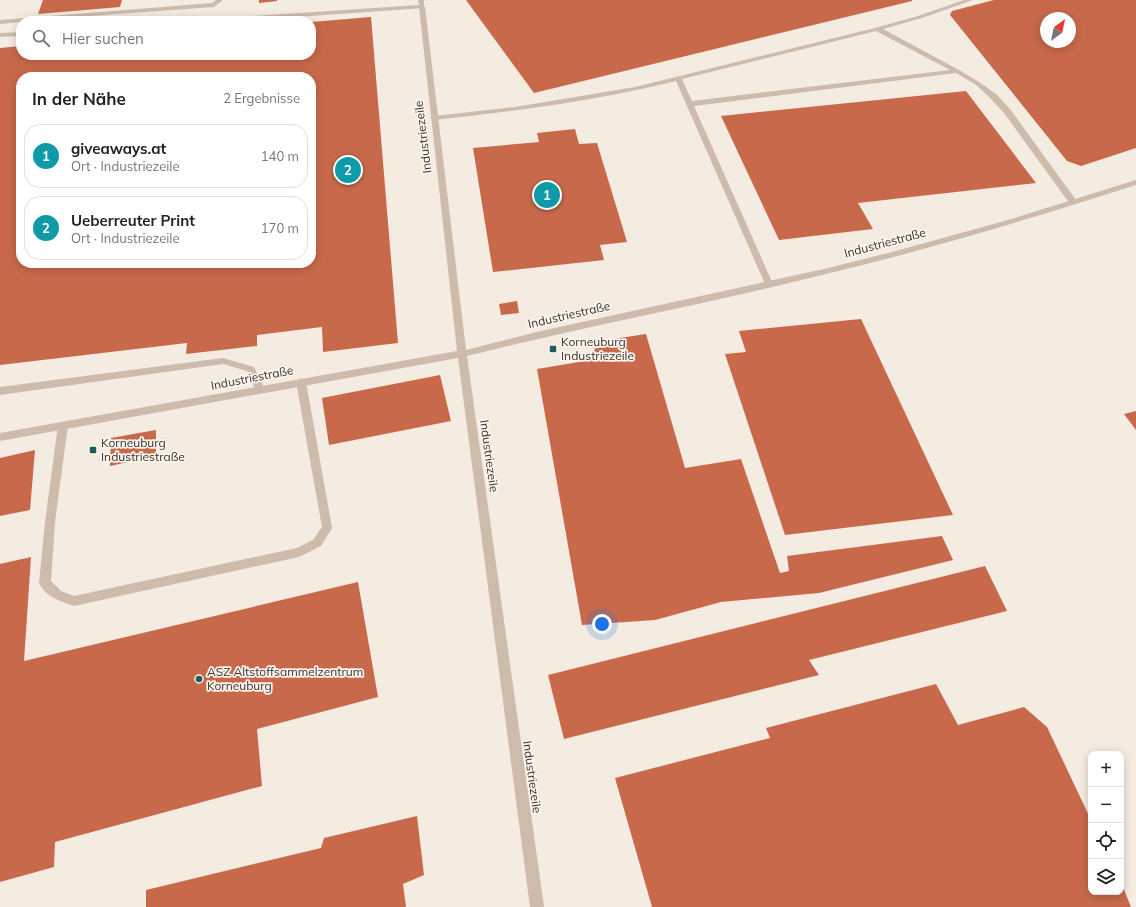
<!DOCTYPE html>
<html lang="de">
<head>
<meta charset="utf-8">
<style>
  :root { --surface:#fff; --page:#f6f6f6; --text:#222; --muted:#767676; --line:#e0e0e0; --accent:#0b8043 }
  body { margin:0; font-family:Mulish,sans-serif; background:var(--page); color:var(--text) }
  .controls { position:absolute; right:12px; bottom:12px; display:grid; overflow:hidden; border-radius:8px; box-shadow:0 2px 10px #0003 }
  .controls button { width:36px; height:36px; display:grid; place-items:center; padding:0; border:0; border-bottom:1px solid var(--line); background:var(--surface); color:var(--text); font:20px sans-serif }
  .compass { position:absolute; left:1040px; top:12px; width:36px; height:36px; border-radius:50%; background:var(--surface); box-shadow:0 2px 10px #0003; rotate:33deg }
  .you { position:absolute; left:602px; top:624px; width:14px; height:14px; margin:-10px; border:3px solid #fff; border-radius:50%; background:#1a73e8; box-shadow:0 0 0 6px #1a73e833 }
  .badge { display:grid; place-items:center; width:26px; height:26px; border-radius:50%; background:var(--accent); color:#fff; font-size:13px; font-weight:700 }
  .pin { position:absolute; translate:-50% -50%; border:2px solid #fff; box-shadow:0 1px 4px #0006 }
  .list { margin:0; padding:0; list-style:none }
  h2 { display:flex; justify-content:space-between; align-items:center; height:52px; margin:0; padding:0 16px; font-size:17px }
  h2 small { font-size:13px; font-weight:400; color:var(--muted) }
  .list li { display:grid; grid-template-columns:26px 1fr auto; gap:12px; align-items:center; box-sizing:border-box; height:64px; margin:0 8px 8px; padding:0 8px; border:1px solid var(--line); border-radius:16px }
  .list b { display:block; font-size:15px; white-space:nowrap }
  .list p { margin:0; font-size:13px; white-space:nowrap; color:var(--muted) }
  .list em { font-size:13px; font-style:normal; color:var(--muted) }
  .icon { flex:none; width:22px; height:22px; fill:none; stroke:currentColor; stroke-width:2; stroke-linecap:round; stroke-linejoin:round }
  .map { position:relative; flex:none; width:1136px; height:907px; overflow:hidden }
  .search { position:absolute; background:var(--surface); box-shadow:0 2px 10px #0003; left:16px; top:16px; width:300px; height:44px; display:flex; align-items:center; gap:10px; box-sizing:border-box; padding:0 14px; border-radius:16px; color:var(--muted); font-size:15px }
  .panel { position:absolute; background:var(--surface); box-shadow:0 2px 10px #0003; left:16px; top:72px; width:300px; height:196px; border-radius:16px }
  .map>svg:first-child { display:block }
  .building { fill:#c8694b; fill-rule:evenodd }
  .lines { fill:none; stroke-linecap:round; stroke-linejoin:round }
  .service { fill:#cdbbac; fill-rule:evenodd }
  .minor { fill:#cdbbac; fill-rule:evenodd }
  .poi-dot { fill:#1f5a5e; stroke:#fbf5ee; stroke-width:1.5 }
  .labels { text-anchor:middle; stroke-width:3.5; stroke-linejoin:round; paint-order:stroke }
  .street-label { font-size:12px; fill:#3b302b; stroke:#fbf5ee }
  .poi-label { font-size:12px; fill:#3b302b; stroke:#fbf5ee; text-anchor:start }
</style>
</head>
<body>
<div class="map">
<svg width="1136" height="907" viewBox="0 0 1136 907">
  <rect width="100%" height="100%" fill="#f4ebe1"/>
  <!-- building -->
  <path class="building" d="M43,0H122L120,7L38,14Z
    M259,0H277V1L259,3Z
    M466,0H912V1L534,93Z
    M994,0H1136V148L1081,166L1067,161L950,15L952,11ZM1046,18H1070V42H1046Z
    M371,17L398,343L323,352L322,327L257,335V346L186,354L187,343L0,365V48L21,46V55H311V22ZM21,77H311V263H21Z
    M966,91L1036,183L858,203L873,229L779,240L721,116Z
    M575,129L579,144L597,143L627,242L600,245L604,260L493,272L473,148L539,142L537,133Z
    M517,301L519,313L501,315L499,304Z
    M861,319L953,515L785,535L725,354L746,352L739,331Z
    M646,334L685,468L741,459L780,573L789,571L787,556L942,536L953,560L819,593L721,602L655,620L582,625L537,369L597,359L594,349L601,347L600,341Z
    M440,375L451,421L329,445L322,398Z
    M1136,411V430L1124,414Z
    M156,430V456L110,466L111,438Z
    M35,450L30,510L0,516V458Z
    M31,557L24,661L358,582L378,697L257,729L262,786L55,842L54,867L0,882V564Z
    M985,566L1007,611L809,660L819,675L564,739L548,675Z
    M936,684L958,725L1024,707L1047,727L1091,820V892H1121V882L1131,907H652L615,778L770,738L766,728Z
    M417,816L424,875L403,884L406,907H146V890L321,848L324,838Z"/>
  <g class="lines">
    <!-- service -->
    <path class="service" d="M216,0H223L214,7L21,21V22L0,24V20L212,3Z
      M418,0H424V8L239,21H206L209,19L419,5Z
      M964,0H973L922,18L883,29L959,70L979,82L996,94L1010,109L1076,200V204H1070L1004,113L990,98L975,84L956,73L694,106L773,284L769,287L765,284L676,81C596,101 515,111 434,120L430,118L434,116L515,107L635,87L875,28L918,16ZM876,31L950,70L692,101L682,79Z
      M21,32V36L0,37V33Z
      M223,358L254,367L265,390L263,393H257L247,371L223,364L0,395V387Z
      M301,378L306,382L332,528L321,546L299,557L74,606C60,601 46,597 39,583L45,522L58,425L60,422H66L68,425L55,522L51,581L61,591L74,596L297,548L313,540L322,527L296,382Z"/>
    <!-- minor -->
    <path class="minor" d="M422,5L425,7L466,350L541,331L824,269L892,252L1008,220L1136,180V185C1033,218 931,249 826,274C707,304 586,326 467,356L544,907H530L458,358L0,441V433L457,351L419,7Z"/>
  </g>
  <!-- markers -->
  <g class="poi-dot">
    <rect x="549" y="345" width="8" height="8" rx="2"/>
    <rect x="89" y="446" width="8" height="8" rx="2"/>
    <circle cx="199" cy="679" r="4"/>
  </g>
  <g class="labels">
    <!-- street labels -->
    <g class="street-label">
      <text transform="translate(423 137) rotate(-97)" y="4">Industriezeile</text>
      <text transform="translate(885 243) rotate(-15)" y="4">Industriestraße</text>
      <text transform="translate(569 315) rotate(-13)" y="4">Industriestraße</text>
      <text transform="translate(252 378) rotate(-11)" y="4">Industriestraße</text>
      <text transform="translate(489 456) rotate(82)" y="4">Industriezeile</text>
      <text transform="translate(532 777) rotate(82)" y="4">Industriezeile</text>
    </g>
    <!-- poi labels -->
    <g class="poi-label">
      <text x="561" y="346">Korneuburg<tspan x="561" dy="14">Industriezeile</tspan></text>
      <text x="101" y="447">Korneuburg<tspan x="101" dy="14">Industriestraße</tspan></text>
      <text x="207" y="676">ASZ Altstoffsammelzentrum<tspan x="207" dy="14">Korneuburg</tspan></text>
    </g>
  </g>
</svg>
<div class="controls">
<button>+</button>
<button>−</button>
<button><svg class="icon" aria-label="locate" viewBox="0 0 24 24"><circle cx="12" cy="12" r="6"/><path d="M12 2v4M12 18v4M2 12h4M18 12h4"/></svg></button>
<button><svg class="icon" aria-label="layers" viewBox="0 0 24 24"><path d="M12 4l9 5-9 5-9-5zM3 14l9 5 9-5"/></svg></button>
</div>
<svg class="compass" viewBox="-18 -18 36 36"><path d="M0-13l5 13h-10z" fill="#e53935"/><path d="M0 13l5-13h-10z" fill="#767676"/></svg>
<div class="you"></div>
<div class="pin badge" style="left:547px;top:195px;background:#0f9aa8">1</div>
<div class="pin badge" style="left:348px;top:170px;background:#0f9aa8">2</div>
<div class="search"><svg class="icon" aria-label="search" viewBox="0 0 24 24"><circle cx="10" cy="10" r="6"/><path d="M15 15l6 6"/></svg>Hier suchen</div>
<section class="panel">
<h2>In der Nähe<small>2 Ergebnisse</small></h2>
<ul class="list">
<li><span class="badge" style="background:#0f9aa8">1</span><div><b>giveaways.at</b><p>Ort · Industriezeile</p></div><em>140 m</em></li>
<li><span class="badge" style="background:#0f9aa8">2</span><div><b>Ueberreuter Print</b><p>Ort · Industriezeile</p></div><em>170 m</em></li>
</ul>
</section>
</div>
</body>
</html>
